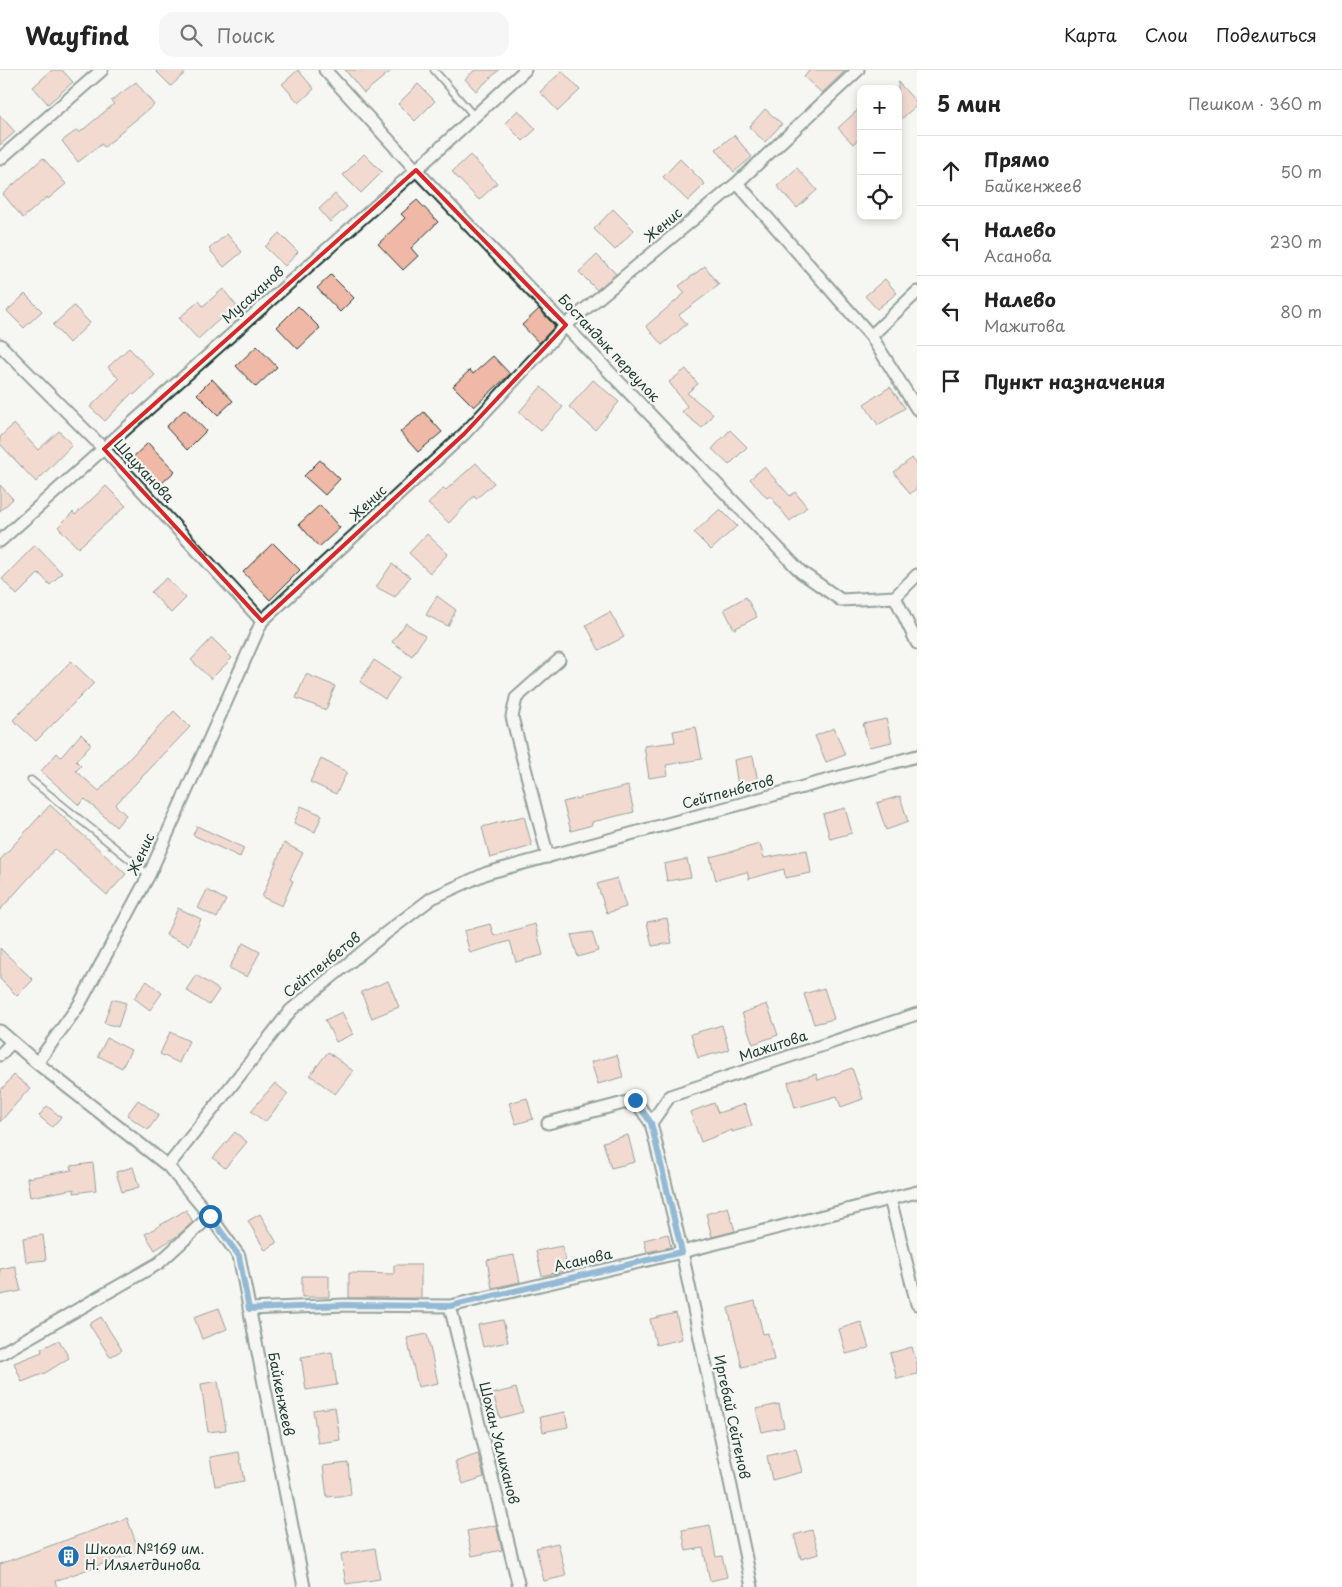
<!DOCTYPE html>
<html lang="ru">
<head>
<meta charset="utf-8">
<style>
  :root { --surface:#fff; --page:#f6f6f6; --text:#222; --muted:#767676; --line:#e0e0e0 }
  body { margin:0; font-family:"Playpen Sans",sans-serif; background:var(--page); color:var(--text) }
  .controls { position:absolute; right:15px; top:15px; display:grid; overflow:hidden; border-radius:10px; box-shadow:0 2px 8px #0003 }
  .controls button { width:45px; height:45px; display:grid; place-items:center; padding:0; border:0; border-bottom:1px solid var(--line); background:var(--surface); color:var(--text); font:25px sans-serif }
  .stop { position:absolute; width:15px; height:15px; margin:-11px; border:4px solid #1f6fb2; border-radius:50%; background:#fff }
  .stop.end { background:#1f6fb2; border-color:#fff; box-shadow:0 1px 5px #0008 }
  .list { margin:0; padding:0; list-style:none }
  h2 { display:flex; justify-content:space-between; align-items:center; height:65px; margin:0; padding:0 20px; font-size:21px }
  h2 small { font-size:16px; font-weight:400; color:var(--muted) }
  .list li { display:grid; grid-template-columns:32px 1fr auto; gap:15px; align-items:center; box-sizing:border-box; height:70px; padding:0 20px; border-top:1px solid var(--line) }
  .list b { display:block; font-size:19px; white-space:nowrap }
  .list p { margin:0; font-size:16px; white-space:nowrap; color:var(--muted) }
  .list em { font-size:16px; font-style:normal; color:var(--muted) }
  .icon { flex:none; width:28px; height:28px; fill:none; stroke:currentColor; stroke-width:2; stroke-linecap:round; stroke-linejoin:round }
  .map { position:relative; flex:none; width:917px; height:1517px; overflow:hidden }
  header { display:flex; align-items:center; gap:30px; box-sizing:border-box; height:70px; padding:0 25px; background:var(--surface); border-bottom:1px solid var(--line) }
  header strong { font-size:24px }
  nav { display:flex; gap:28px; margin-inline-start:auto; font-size:18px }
  .search { width:350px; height:45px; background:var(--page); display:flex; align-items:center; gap:12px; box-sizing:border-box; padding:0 18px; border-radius:15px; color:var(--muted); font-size:19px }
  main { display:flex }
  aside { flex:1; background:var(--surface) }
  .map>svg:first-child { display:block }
  .building { fill:#f0b8a6; stroke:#1f3d34 }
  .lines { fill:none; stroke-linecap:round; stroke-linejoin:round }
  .service-casing { stroke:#1f3d34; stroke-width:9 }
  .minor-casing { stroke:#1f3d34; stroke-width:15 }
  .service { stroke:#f6f6f2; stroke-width:5.5 }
  .minor { stroke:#f6f6f2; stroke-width:11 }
  .route { stroke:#1f6fb2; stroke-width:6 }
  .marked { fill:none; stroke:#d62828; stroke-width:4; stroke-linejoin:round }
  .labels { text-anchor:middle; stroke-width:4.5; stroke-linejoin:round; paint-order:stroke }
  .street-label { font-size:14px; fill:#1f3d34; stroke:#f6f6f2 }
  .poi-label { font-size:14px; fill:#1f3d34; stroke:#f6f6f2; text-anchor:start }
</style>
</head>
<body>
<header>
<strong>Wayfind</strong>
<div class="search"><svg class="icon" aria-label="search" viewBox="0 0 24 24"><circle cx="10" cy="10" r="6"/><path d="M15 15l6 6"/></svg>Поиск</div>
<nav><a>Карта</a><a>Слои</a><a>Поделиться</a></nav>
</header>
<main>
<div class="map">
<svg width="917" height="1517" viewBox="0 0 917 1517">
  <rect width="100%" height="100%" fill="#f6f6f2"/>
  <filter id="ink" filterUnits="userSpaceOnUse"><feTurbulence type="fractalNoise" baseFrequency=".02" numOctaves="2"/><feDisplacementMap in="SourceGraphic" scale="10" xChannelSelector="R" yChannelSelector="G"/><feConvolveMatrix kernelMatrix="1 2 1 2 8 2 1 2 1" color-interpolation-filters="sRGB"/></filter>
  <g filter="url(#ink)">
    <!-- building -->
    <path class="building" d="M52,0H62L73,12L48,34L33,17Z
      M155,0H188L171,16Z
      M298,0L314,19L299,33L282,14Z
      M345,0H392L364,23Z
      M475,0H499L476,21L465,9Z
      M810,0H846L822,23L804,7Z
      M562,1L580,20L558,41L540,22Z
      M136,12L154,35L118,64L119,65L104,77L102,74L78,92L62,71L77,60L79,63L114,34L111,31Z
      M898,12L917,33V35L898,52Z
      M418,14L435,31L415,51L398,34Z
      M861,37V67L853,74L838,58Z
      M765,39L782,54L765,72L749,57Z
      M518,40L536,59L523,71L505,53Z
      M0,45L15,62L0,75Z
      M734,65L752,87L734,102L716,79Z
      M364,84L382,102L361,123L343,105Z
      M470,85L497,113L479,130L452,102Z
      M43,88L66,114L48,129L47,127L23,148L3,124Z
      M680,89L705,114L688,131L663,107Z
      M797,98L817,120L797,138L777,116Z
      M335,124L347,137L330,152L319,139Z
      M417,130L438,152L411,178L418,186L403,200L378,174L405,148L401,144Z
      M613,139L634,160L615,180L594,159Z
      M279,163L298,182L285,196L265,177Z
      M227,164L242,182L224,197L209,179Z
      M597,185L616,204L597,220L579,202Z
      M705,196L719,215L679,245L687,254L662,275L646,256L685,223L679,216Z
      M331,205L354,228L340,242L317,218Z
      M885,209L897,223L877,239L865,226Z
      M223,219L238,238L224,250L222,247L198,269L179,248L199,231L203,236Z
      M25,224L42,241L24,258L7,241Z
      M74,236L90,253L69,273L53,255Z
      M298,236L320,258L298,279L277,257Z
      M539,239L555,256L539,273L522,255Z
      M257,276L277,297L256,317L236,296Z
      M129,278L155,305L134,325L132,323L105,351L90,337L119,309L108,297Z
      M493,286L510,304L474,337L453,316L470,300L473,304Z
      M686,299L698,314L687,323L713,344L702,358L682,342L687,336L669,312Z
      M212,309L233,331L218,345L197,324Z
      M593,310L619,332L595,360L569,337Z
      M541,317L563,337L541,361L519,342Z
      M890,317L905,338L878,355L864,334Z
      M185,339L206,361L187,380L166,357Z
      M424,342L442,362L418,382L400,362Z
      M14,354L38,380L59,361L72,375L36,412L0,374V367Z
      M730,360L747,377L729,395L712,379Z
      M148,373L175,401L160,415L133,387Z
      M912,388L917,395V418L910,424L894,402Z
      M320,390L340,409L325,425L304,406Z
      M476,393L494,413L476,429L474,426L449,453L428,434L443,418L446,420Z
      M764,397L790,426L795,422L807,437L790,451L770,426L767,428L750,409Z
      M0,415L13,429L0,441Z
      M106,416L126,436L78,478L58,457L73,442L75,445Z
      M320,435L340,458L319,477L299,454Z
      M720,439L737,456L711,480L694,463Z
      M427,464L448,484L430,503L409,483Z
      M273,473L300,500L270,530L243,502Z
      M35,475L62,503L50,515L39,503L17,525L2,509Z
      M392,494L410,507L395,527L376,517Z
      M167,508L186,528L171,543L151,522Z
      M437,526L456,540L448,556L426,545Z
      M746,527L757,547L734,559L724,539Z
      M610,542L624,567L599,580L586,555Z
      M406,553L425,566L412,586L392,572Z
      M212,568L232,588L211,609L191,590Z
      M374,590L400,607L385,629L360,612Z
      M71,591L94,613L36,671L13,650Z
      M306,604L335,616L326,640L296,628Z
      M174,641L190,657L115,735L126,745L116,757L85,729L79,735L41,701L57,683L61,687L81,664L91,674L76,691L81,696L76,701L99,721Z
      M886,649L892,672L869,677L863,654Z
      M696,657L702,689L666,695L668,705L649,708L644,676L675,672L673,661Z
      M834,658L845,685L826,692L815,666Z
      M753,686L758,712L738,716L734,690Z
      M321,689L347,702L336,724L310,712Z
      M628,716L634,742L592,752V755L571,761L563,732Z
      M900,726L908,752L886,760L877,733Z
      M50,735L126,804L107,825L55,779L0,840V790Z
      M301,736L322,745L315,762L294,753Z
      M845,738L852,763L830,769L823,744Z
      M524,746L532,776L490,788L482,757Z
      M197,756L244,778L240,787L193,765Z
      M284,773L303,783L290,809L293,811L282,836L262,827Z
      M760,774L764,788L807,780L811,803L785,808L784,799L749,809L747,802L716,810L710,787Z
      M687,789L691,807L667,811L664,794Z
      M617,808L626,837L607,843L597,814Z
      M207,820L226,830L217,848L198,838Z
      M178,838L201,849L189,875L166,865Z
      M667,848L672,873L652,876L647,852Z
      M490,854L494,866L535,854L543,885L516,892L510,871L470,883L464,861Z
      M592,862L598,881L578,887L571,865Z
      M243,873L260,882L247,907L229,898Z
      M0,878L33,910L17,926L0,909Z
      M196,905L219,920L209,935L186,920Z
      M147,911L162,923L150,940L134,928Z
      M388,911L399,937L372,948L361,922Z
      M824,918L834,949L814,954L804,924Z
      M112,929L126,933L118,957L104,953Z
      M767,934L778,965L753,974L742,943Z
      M342,942L353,964L336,972L325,950Z
      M722,955L729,980L698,988L691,964Z
      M170,962L189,971L179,993L160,984Z
      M107,968L131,980L122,998L98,986Z
      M328,982L353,1001L335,1024L310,1005Z
      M617,985L623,1007L598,1014L591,992Z
      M852,998L863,1029L841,1037L837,1026L795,1038L788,1012L816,1004L818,1010Z
      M14,1005L30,1018L0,1052V1021Z
      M275,1013L288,1024L265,1052L251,1041Z
      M527,1028L533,1049L516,1054L509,1033Z
      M138,1030L159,1045L148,1060L127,1045Z
      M714,1033L718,1043L745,1034L752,1056L732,1062V1060L701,1072L690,1042Z
      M47,1036L61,1047L52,1057L39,1046Z
      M235,1062L247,1072L225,1098L213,1088Z
      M628,1065L635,1092L611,1098L603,1072Z
      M93,1093L96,1120L74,1123V1119L30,1127L27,1108L72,1100L71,1096Z
      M133,1097L139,1117L122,1122L116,1102Z
      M728,1137L735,1161L712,1167L706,1144Z
      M186,1140L193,1152L177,1166L155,1180L145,1164Z
      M260,1144L277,1173L265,1180L248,1151Z
      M668,1164L671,1177L647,1182L644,1170Z
      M43,1165L46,1190L26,1192L23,1168Z
      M562,1176L568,1200L542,1206L536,1181Z
      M514,1185L520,1212L492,1218L487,1190Z
      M394,1195H421V1228H349V1203L394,1204Z
      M15,1196L21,1221L0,1225V1199Z
      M302,1206H329V1227H302Z
      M755,1231L763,1264L768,1263L774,1290L742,1297L728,1238Z
      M219,1238L227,1259L202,1269L194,1247Z
      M676,1243L682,1269L656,1275L650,1249Z
      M101,1247L122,1280L110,1287L89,1254Z
      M503,1250L508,1272L483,1277L478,1255Z
      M861,1252L869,1278L846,1284L839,1259Z
      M427,1264L438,1313L418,1317L407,1268Z
      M59,1270L69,1288L45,1303L22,1312L14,1293L42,1282L41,1279Z
      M912,1277L917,1294V1304L897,1309L890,1283Z
      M332,1282L337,1315L306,1320L301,1287Z
      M218,1311L226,1360L208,1362L201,1314Z
      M516,1318L523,1342L500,1348L493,1324Z
      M779,1334L784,1357L762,1362L756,1339Z
      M335,1337L340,1370L318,1373L313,1340Z
      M565,1342L568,1357L543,1362L540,1347Z
      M796,1379L802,1402L772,1410L767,1386Z
      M239,1382L244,1411L215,1416L210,1387Z
      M478,1384L484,1407L463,1414L455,1392Z
      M348,1393L351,1425L327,1427L323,1396Z
      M127,1448L139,1481L55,1511L57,1517H0V1494Z
      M496,1455L502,1480L472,1486L467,1461Z
      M710,1455L716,1487L722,1486L727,1507L710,1511L703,1478L686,1481L682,1460Z
      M812,1460L819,1484L801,1489L794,1465Z
      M558,1473L566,1506L544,1511L536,1478Z
      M375,1478L380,1509L346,1514L341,1484Z"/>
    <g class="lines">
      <defs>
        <path id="service" d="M434,0L474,46
          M31,710L149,805"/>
        <path id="minor" d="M325,0L416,100L801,502L841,530L895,527L917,573
          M0,89L102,0
          M737,113L871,266L917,339
          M871,266L917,222
          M0,275L104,379L262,551
          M0,471L416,100L525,0
          M895,527L917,505
          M548,787L512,647L516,628L559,590
          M0,961L37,993L168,1096L210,1146L239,1186L304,1517
          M0,985L12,972
          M37,993L79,935L149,805L262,551L464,364L566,255L737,113L858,0
          M548,1053L635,1030L651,1053
          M168,1096L291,940L382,866L432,828L487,803L917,686
          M890,1129L917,1234
          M450,1236L519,1517
          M249,1239L345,1235L450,1236L682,1182L917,1122
          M0,1284L159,1193L210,1146
          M752,1517L682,1182L651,1053L670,1026L917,944"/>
      </defs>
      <!-- service casing -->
      <use href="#service" class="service-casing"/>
      <!-- minor casing -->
      <use href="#minor" class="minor-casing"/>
      <!-- service -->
      <use href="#service" class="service"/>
      <!-- minor -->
      <use href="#minor" class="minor"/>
    </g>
  </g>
  <g class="lines" filter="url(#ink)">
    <!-- route -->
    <path class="route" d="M210,1146L239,1186L249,1239L345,1235L450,1236L682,1182L651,1053L635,1030"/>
  </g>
  <!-- marked area -->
  <path d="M0 0H917V1517H0ZM416,100L566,255L464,364L262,551L104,379Z" fill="#f6f6f2" fill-opacity=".55" fill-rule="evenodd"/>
  <path class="marked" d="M416,100L566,255L464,364L262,551L104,379Z"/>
  <!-- icons -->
  <defs>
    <symbol id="building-disc" viewBox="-11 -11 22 22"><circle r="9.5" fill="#1f6fb2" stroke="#f6f6f2"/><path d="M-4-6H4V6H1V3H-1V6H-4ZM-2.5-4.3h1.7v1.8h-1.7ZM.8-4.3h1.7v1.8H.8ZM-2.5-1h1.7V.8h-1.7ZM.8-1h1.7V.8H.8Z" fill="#fff"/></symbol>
  </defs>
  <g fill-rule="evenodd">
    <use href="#building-disc" x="56" y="1474" width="25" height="25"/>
  </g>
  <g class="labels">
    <!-- street labels -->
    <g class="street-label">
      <text transform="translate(663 155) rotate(-40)" y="5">Женис</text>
      <text transform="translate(253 225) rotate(-42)" y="5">Мусаханов</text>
      <text transform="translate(609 278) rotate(47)" y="5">Бостандык переулок</text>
      <text transform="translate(144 401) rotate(47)" y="5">Шауханова</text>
      <text transform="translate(368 433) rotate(-43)" y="5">Женис</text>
      <text transform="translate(728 722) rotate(-15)" y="5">Сейтпенбетов</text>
      <text transform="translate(141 784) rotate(-65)" y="5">Женис</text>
      <text transform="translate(322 895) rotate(-39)" y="5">Сейтпенбетов</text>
      <text transform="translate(773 976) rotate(-18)" y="5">Мажитова</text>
      <text transform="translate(583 1190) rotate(-13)" y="5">Асанова</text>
      <text transform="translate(281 1324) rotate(79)" y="5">Байкенжеев</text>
      <text transform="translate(732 1347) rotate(78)" y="5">Иргебай Сейтенов</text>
      <text transform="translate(499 1373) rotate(76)" y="5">Шохан Уалиханов</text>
    </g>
    <!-- poi labels -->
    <g class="poi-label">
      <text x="85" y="1484">Школа №169 им.<tspan x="85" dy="16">Н. Илялетдинова</tspan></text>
    </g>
  </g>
</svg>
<div class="controls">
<button>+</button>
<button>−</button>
<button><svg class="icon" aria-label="locate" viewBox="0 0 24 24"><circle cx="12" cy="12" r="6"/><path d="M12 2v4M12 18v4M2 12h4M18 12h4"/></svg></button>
</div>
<div class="stop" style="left:210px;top:1146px"></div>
<div class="stop end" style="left:635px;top:1030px"></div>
</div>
<aside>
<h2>5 мин<small>Пешком · 360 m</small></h2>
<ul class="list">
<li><svg class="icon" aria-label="ahead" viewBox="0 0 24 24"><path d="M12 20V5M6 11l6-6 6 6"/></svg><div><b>Прямо</b><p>Байкенжеев</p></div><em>50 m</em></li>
<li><svg class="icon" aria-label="left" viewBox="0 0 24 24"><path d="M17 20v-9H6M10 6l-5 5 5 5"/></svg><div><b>Налево</b><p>Асанова</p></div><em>230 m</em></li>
<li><svg class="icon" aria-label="left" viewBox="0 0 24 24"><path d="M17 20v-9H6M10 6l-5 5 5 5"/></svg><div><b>Налево</b><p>Мажитова</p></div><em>80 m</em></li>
<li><svg class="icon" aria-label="arrive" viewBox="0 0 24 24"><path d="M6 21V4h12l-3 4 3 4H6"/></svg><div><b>Пункт назначения</b></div></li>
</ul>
</aside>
</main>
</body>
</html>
